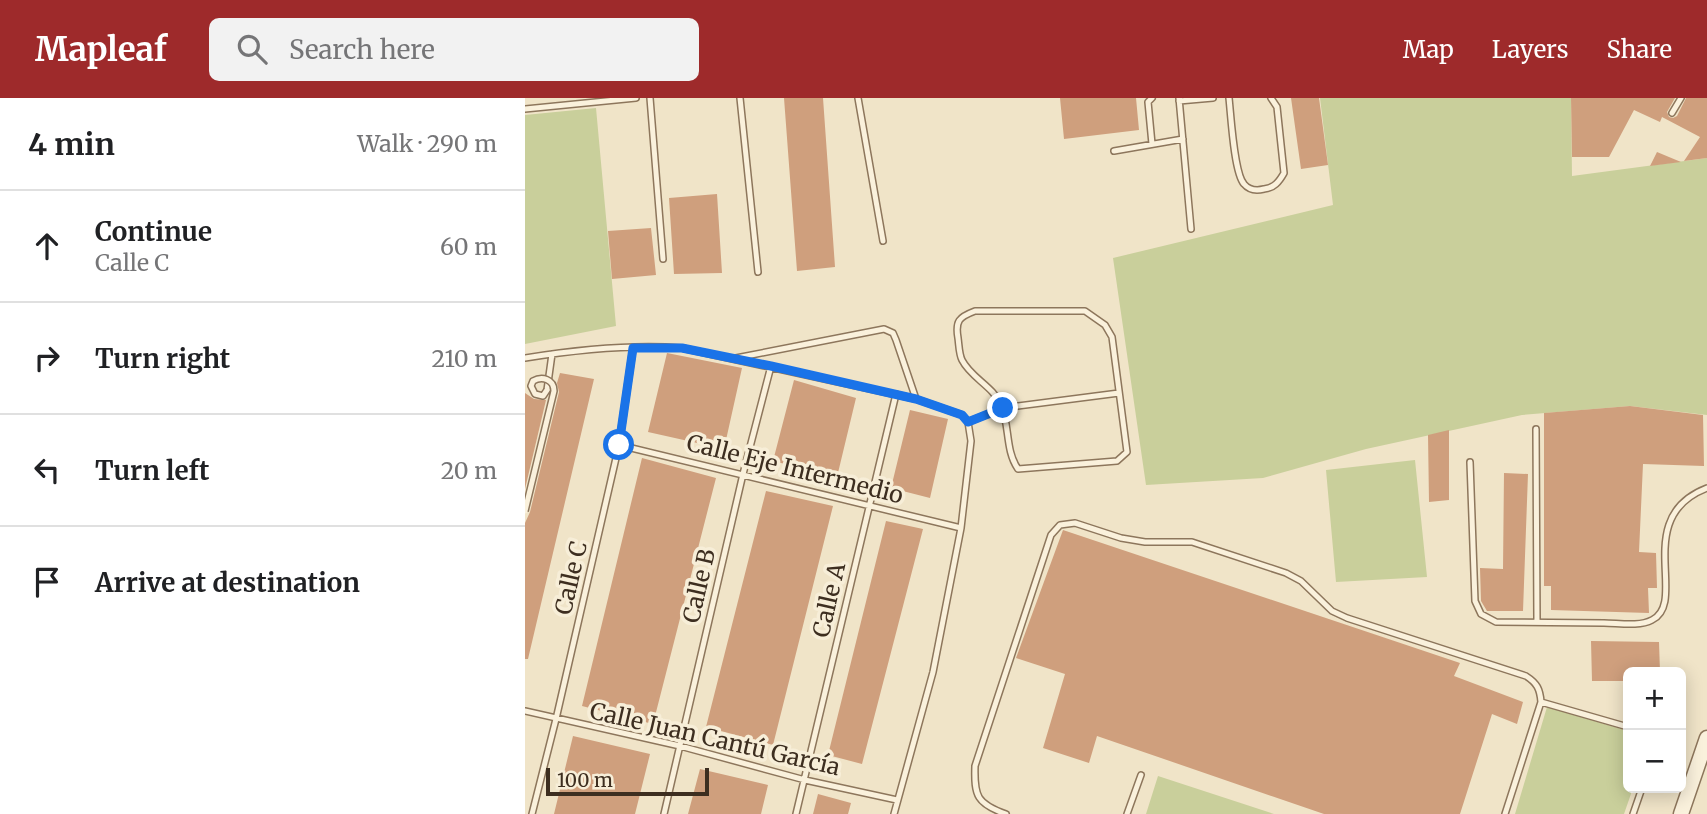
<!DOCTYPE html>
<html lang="en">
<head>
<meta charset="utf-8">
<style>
  :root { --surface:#fff; --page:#f2f2f2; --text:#202124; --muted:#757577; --line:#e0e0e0; --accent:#9e2a2b }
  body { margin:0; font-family:Merriweather,serif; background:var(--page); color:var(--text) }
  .controls { position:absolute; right:21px; bottom:21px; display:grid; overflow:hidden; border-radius:10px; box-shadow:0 4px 18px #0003 }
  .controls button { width:63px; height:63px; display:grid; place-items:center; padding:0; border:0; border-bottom:2px solid var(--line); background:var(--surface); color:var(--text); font:35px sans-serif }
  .scale { position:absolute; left:21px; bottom:18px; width:163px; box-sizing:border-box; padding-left:7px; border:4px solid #3d2e20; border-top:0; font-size:19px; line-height:24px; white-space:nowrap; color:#3d2e20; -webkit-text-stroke:5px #f7eed8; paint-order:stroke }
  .stop { position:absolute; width:21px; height:21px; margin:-16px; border:5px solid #1a73e8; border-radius:50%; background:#fff }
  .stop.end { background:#1a73e8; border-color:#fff; box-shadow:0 2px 7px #0008 }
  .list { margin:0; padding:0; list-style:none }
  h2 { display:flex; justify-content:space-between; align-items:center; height:91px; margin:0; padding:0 28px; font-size:30px }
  h2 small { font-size:23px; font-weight:400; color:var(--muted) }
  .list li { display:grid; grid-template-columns:46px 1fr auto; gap:21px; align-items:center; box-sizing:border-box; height:112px; padding:0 28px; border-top:2px solid var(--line) }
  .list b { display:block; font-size:26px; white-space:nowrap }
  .list p { margin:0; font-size:23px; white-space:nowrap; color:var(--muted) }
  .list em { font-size:23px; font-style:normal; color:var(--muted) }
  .icon { flex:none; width:38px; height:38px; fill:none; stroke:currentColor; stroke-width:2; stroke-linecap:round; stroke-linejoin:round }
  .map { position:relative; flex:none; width:1182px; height:716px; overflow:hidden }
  header { display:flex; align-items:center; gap:42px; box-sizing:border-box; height:98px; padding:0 35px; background:var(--accent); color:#fff }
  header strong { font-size:33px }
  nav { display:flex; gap:38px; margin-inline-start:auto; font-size:24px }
  .search { width:490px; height:63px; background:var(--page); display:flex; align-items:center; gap:18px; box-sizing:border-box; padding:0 24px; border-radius:10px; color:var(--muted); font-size:26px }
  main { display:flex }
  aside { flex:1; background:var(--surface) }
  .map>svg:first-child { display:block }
  .green { fill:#c9cf9b }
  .building { fill:#cf9f7d }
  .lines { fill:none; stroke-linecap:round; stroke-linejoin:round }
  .service-casing { stroke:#8d765c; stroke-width:8 }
  .tertiary-casing { stroke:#8d765c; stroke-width:17 }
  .service { stroke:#faf1dc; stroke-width:5 }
  .tertiary { stroke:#faf1dc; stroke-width:14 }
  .service-bridge-casing { stroke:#8d765c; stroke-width:8; stroke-linecap:butt }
  .service-bridge { stroke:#faf1dc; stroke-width:5 }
  .route { stroke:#1a73e8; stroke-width:9 }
  .labels { text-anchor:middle; stroke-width:7; stroke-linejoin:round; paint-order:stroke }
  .street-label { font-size:23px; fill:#3d2e20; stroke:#f7eed8 }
</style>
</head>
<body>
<header>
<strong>Mapleaf</strong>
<div class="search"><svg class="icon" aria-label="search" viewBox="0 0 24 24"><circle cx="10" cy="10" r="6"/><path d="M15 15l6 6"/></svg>Search here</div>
<nav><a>Map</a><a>Layers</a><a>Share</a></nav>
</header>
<main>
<aside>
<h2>4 min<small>Walk · 290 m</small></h2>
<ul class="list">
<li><svg class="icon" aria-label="ahead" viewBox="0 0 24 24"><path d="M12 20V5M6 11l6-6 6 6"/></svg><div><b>Continue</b><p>Calle C</p></div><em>60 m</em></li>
<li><svg class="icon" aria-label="right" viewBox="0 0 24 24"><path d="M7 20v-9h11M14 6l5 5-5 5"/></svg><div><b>Turn right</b></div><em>210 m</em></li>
<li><svg class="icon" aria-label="left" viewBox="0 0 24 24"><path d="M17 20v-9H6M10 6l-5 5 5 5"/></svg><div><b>Turn left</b></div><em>20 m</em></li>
<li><svg class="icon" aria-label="arrive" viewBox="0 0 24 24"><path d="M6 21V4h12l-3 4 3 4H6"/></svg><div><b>Arrive at destination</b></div></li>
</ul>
</aside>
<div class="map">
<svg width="1182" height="716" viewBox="0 0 1182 716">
  <rect width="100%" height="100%" fill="#f0e4c8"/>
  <!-- green -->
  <path class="green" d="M795,0H1046L1047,78L1182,60V317L1105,308L997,317L841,351L738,380L621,387L588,160L808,107Z
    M71,10L91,228L0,246V17Z
    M890,362L902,479L811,484L801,372Z
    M1022,609L1103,633V690H1108L1099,716H990Z
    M633,678L749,716H621Z"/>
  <!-- building -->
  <path class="building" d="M259,0H298L310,169L272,173Z
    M535,0H611L614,32L539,41Z
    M766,0H794L803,67L776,71Z
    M1046,0H1150L1142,14L1144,19L1148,20L1152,18L1161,0H1182V60L1159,63L1175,39L1137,19L1135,24L1109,12L1084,59H1047Z
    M1132,54L1156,64L1125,68Z
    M192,96L197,175L149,176L144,100Z
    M126,130L131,177L87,181L83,133Z
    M142,255L217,270L199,351L123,334Z
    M35,275L69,281L3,561H0V425L5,414L34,294L32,285Z
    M269,282L331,300L312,379L248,363Z
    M0,295L9,301L21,302L0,391Z
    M1105,308L1178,317L1179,368L1118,366L1114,454L1131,455L1132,490H1123L1124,515L1026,512V488H1019V315Z
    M385,312L423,321L405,400L366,390Z
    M924,332V402L904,404L903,337Z
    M117,360L191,380L128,626L57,608Z
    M979,375L1003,376L998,513H962L956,503L955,470L978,471Z
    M241,393L308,408L248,647L181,629Z
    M361,423L398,431L337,666L303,657Z
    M538,432L935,565L929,578L998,604L992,626L967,616L935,716H799L572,638L564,665L518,650L540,576L491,560Z
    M1066,543L1134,544L1135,574H1103V583H1067Z
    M48,638L125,656L110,716H29Z
    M175,671L243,687L236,716H163Z
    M293,696L326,705L323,716H288Z"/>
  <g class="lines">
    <defs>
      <path id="service" d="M125,0L138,161
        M215,0L233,174
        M333,0L358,143
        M627,0L623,4L627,46
        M654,0L666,131
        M704,0C706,18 709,75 719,86C724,92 731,93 739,91C749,90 754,84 759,75L752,9L746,0
        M654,3L688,0
        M0,11L111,0
        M1147,15L1156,0
        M589,53L658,41
        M450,213H560L580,227L587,239L602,354L592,363L493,371C480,352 485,328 476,307C468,288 446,280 437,262C434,256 434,247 433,240C430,223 434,219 450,213Z
        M0,260C50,252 106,246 157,250L391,301L437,317L443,324
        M211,260L359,231L368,235L371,242L391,301
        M22,292L27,256
        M443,324L478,310L594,295
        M1011,331L1012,524
        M94,347L436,430
        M945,364L950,503L956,516L971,524C1007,524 1043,525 1079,525C1093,525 1114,529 1127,522C1164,504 1106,419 1182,390
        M1016,604L1103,629
        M0,613L155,648L280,682L372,702
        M7,716L31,621L94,347L108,250
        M139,716L218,376L246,268
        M271,716L371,296
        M369,716L408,574L436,430L446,343L443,324
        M481,716C452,706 449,698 450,668L526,437L535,427L550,425L596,440L620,444H667L761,475L776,483L807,513L822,520L1001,578C1012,585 1015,591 1016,604L980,716
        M602,716L616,677
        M1108,716L1117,690"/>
      <path id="tertiary" d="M1156,716L1182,640"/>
    </defs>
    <!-- service casing -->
    <use href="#service" class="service-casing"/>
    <!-- tertiary casing -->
    <use href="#tertiary" class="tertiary-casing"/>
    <!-- service -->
    <use href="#service" class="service"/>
    <!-- tertiary -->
    <use href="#tertiary" class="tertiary"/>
    <defs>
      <path id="service-bridge" d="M0,413L29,293C29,281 17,278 8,283L6,288L10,296L18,298L22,292"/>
    </defs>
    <!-- service-bridge casing -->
    <use href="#service-bridge" class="service-bridge-casing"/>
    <!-- service-bridge -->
    <use href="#service-bridge" class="service-bridge"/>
  </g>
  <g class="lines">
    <!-- route -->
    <path class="route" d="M94,347L108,250H157L246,268L391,301L437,317L443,324L478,310"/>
  </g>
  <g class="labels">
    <!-- street labels -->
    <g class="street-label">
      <text transform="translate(270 371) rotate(14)" y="8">Calle Eje Intermedio</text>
      <text transform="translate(46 480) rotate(-77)" y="8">Calle C</text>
      <text transform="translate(174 488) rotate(-77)" y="8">Calle B</text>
      <text transform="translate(304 502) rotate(-77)" y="8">Calle A</text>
      <text transform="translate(190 641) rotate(13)" y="8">Calle Juan Cantú García</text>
    </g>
  </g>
</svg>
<div class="controls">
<button>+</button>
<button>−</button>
</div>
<div class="scale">100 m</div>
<div class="stop" style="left:94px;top:347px"></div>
<div class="stop end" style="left:478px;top:310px"></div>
</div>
</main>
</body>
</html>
